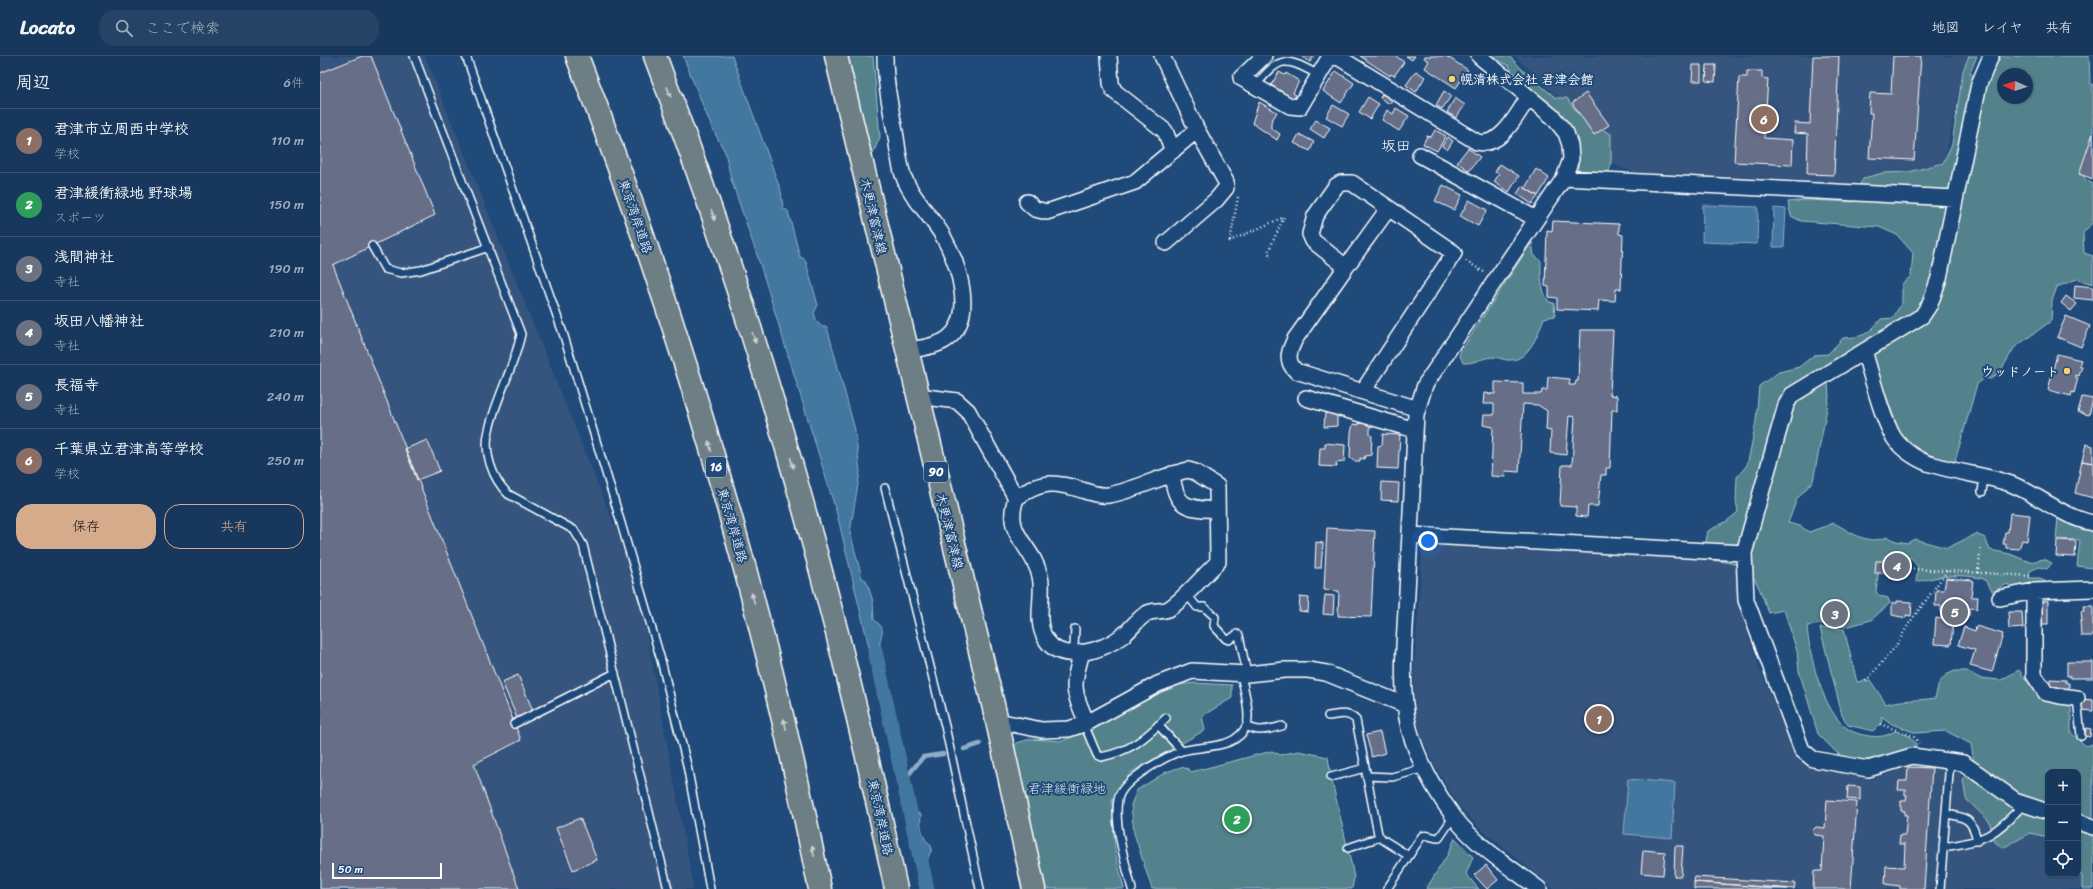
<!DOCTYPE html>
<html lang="ja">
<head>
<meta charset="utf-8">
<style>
  :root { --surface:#17385c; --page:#244365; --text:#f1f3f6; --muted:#9eacbb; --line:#365272; --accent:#d6ab8b }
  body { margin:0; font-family:Sriracha,"Klee One",sans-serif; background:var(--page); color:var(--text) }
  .controls { position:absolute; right:12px; bottom:12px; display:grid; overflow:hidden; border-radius:8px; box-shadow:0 1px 3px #0004 }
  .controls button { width:36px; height:36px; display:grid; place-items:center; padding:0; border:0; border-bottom:1px solid var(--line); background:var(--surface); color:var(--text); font:20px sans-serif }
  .compass { position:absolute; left:1677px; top:12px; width:36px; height:36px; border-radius:50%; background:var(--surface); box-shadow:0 1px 3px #0004; rotate:273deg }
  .scale { position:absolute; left:12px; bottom:10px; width:110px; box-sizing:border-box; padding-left:4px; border:2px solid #fff; border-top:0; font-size:11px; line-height:14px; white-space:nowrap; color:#fff; -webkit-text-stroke:3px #1f4a7a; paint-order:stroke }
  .you { position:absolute; left:1108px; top:485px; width:14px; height:14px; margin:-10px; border:3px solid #fff; border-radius:50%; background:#1a73e8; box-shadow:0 0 0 6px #1a73e833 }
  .badge { display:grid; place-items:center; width:26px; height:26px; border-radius:50%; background:var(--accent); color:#fff; font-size:13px; font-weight:700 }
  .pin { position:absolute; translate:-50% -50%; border:2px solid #fff; box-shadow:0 1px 4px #0006 }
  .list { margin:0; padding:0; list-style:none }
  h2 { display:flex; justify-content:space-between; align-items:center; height:52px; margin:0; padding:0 16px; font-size:17px }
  h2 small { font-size:13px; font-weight:400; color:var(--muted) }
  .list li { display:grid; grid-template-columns:26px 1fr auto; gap:12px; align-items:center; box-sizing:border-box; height:64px; padding:0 16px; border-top:1px solid var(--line) }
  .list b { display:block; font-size:15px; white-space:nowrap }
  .list p { margin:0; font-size:13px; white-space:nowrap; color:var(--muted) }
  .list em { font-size:13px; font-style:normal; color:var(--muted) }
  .actions { display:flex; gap:8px; padding:12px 16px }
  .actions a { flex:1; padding:9px 0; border:1px solid var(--accent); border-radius:16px; text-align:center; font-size:14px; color:var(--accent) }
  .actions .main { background:var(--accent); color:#111 }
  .icon { flex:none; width:22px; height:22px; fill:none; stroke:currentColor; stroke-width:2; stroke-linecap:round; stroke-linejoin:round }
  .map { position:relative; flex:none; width:1773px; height:833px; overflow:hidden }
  header { display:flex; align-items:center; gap:24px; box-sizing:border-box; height:56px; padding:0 20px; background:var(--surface); border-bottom:1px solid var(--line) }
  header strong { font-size:19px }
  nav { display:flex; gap:22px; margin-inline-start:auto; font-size:14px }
  .search { width:280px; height:36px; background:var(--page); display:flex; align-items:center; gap:10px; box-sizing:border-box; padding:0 14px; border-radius:16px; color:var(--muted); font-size:15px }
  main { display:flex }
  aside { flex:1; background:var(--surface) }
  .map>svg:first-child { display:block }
  .built { fill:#34557e }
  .green { fill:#52828c; stroke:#a8c0c6; fill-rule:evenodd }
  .water { fill:#4377a0; stroke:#8eadc6 }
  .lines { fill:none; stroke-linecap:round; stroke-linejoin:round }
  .stream { stroke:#8eadc6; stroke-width:4.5 }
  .canal { stroke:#4377a0; stroke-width:15 }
  .building { fill:#666e88; stroke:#fff }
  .service-casing { stroke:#fff; stroke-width:10 }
  .minor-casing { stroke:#fff; stroke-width:18 }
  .primary-casing { stroke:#fff; stroke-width:25 }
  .trunk-casing { stroke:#fff; stroke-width:25 }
  .path { stroke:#fff; stroke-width:2.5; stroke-dasharray:1 3; stroke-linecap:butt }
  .service { stroke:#1f4a7a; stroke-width:7 }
  .minor { stroke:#1f4a7a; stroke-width:15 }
  .primary { stroke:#6d7e84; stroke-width:22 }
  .trunk { stroke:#6d7e84; stroke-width:22 }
  .oneway { fill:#ccd2d4 }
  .poi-dot { fill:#ffd166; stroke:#1f4a7a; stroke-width:1.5 }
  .labels { text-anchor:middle; stroke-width:4; stroke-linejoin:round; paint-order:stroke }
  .shield { fill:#1f4a7a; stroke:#bcc9d7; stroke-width:1 }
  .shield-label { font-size:12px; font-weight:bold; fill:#fff }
  .poi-label { font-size:13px; font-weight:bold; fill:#fff; stroke:#1f4a7a; text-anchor:start }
  .street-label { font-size:13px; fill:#fff; stroke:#1f4a7a }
  .park-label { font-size:13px; fill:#d4e0e2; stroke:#1f4a7a }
  .quarter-label { font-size:15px; fill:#fff; stroke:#1f4a7a }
</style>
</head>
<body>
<header>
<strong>Locato</strong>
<div class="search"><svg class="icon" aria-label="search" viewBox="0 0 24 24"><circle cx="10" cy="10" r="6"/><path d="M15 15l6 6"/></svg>ここで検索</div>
<nav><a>地図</a><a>レイヤ</a><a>共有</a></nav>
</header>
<main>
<aside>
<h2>周辺<small>6件</small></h2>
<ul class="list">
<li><span class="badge" style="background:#8d6e63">1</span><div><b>君津市立周西中学校</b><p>学校</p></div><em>110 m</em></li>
<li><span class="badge" style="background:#2e9e5b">2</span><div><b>君津緩衝緑地 野球場</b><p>スポーツ</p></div><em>150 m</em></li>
<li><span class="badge" style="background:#6b7280">3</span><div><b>浅間神社</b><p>寺社</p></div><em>190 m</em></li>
<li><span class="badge" style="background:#6b7280">4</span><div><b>坂田八幡神社</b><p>寺社</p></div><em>210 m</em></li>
<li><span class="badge" style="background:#6b7280">5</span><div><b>長福寺</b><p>寺社</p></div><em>240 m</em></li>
<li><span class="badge" style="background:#8d6e63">6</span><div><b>千葉県立君津高等学校</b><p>学校</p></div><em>250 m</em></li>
</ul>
<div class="actions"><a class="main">保存</a><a>共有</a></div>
</aside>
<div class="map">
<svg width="1773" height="833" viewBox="0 0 1773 833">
  <rect width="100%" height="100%" fill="#1f4a7a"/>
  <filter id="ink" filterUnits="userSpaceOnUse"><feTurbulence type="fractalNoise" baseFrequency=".025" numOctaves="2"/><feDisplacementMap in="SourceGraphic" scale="8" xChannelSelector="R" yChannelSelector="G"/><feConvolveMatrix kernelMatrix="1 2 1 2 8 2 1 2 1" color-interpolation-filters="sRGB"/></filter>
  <g filter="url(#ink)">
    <!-- built -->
    <path class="built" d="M0,0H105L317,525L374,833H0Z
      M1195,0H1649L1643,15L1629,85L1624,104L1609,116L1549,121L1533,130H1512L1493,125L1313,116L1298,110L1284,100L1236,40Z
      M1103,488L1271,494L1416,503L1420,554L1439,611L1464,671L1477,701L1485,709L1552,723L1594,708L1660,712L1728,759V818H1758V770L1773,833H1234L1159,771L1138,749L1112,705L1102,681L1095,656L1094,616Z"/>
    <!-- green -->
    <path class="green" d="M526,0H553L560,81L551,102Z
      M1171,0H1189L1206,17L1236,42H1247C1260,63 1270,67 1291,78V109L1288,118L1267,120L1258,115V87L1234,52L1195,22L1189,10Z
      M1649,0H1657L1650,17L1658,23L1675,0H1769L1770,27L1773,29V88L1762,116L1765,123L1773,128V166L1763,177L1764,197L1773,200V228L1757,223L1737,231L1732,245L1731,265L1694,292L1680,316L1671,323L1665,322L1657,328L1634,409C1620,405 1603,402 1591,393C1568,374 1560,329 1551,300C1536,308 1523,319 1508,326L1509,342L1493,425L1477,443L1468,467L1480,470L1489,476L1514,467C1531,476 1547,490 1567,481L1576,485L1588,487L1594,483L1627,492L1656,478L1665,482L1670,494L1690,498L1710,506L1724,503L1732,507L1727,513L1719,511L1710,515L1709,522H1720L1727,527L1724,533L1705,528L1693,533L1687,528L1673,536L1664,523C1640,517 1619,520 1596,526L1598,511L1591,502L1577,499L1564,500L1559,511L1556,536L1560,540L1568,542L1570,547L1551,564L1526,571L1508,567L1487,570C1489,599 1503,656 1528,673C1534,677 1542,679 1549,680C1559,681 1565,681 1575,675L1589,680L1597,689L1586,696L1548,704L1533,706L1523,703L1498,678L1479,615L1477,595L1464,554L1449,557C1433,518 1435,508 1389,504L1386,485L1388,475L1407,465L1418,456L1416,444L1417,421L1427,409L1430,396L1436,365L1439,330L1459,316L1479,311L1494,299L1508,298L1523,282C1543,281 1548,279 1561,263L1573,262L1582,246V228L1591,220L1593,197L1577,179L1559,171L1481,165L1471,160L1468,146L1486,144L1534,146L1535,135L1544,122L1563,117L1589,116L1623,107L1632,88L1643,15ZM1683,18H1707V42H1683Z
      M1212,186L1214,199L1221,205C1221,220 1220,233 1229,246L1234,247L1235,260L1224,262C1219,276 1209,304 1191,304C1185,305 1179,301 1173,301C1160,302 1154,308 1143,307L1139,298Z
      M1738,461L1773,473V512L1757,510L1760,484L1736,483Z
      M1500,572L1524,573L1537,626L1550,624L1566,648C1582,643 1598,645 1615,642L1619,627L1626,619L1635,615H1647L1659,622L1681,624L1699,614L1710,629L1720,637L1747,645L1751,650V677L1766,690L1773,688V833H1762V820L1758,818V716H1728V781L1710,777L1683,792L1675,786L1669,765L1646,743L1643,723L1654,707L1651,688L1626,675L1596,677L1572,668L1561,660L1562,666L1553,675L1528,669L1522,659Z
      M875,627L912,629V642L882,660L885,674L810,717L792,745L795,794L804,833H722L690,694L697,687L710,683L742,685L776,671L835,637L856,629Z
      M952,695L960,699L978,695L1008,701L1011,721L1032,811L1034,822L1032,833H832L814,777L811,749L817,734L846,716L861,711L868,713L871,716Z
      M1135,782L1153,801L1146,818L1159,833H1106L1128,798Z"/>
    <!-- water -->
    <path class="water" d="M363,0H412L461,135L463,152L468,155L480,201L485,203L498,249L494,257L497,266L502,271H507L535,374L540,416L530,476L542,522L546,524L553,545L554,564C569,574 559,578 560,590C560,597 564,606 565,613L555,616L517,458L440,208L411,123L405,96L392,72Z
      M1383,149L1438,151L1437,188L1382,186Z
      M1454,152L1466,153L1464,191H1453Z
      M1308,723L1355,727L1352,782L1304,778Z
      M586,737L592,739L595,756L601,758C600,766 601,775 605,783C607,785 610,788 611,790C613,796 609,797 608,802C606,808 612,824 611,833H607Z"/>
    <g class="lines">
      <!-- stream -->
      <path class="stream" d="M644,693L660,688
        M584,724L603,701L623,698"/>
      <!-- canal -->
      <path class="canal" d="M555,595L607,833"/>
    </g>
    <!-- building -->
    <path class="building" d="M42,0H51L115,159L13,209L201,684L154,708L199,833H0V17Z
      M981,0H994L990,6Z
      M1040,0H1076L1084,6L1074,20L1071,18L1070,20Z
      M1086,0H1095L1092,4Z
      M1105,0H1126L1148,14L1136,32L1105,12L1109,5L1104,2Z
      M1493,0H1519L1514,119L1487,118L1488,78L1474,77L1475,67L1490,68Z
      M1573,0H1601L1594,104L1549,102L1552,57H1549L1550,37L1571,38Z
      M1373,9H1381V25H1372Z
      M1387,9H1396L1395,26L1386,25Z
      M1016,15L1034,27L1021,47L1003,35Z
      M1096,15L1105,21L1096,36L1086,29Z
      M1427,15H1442V22L1448,23L1444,82L1473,84L1472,109L1414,106L1419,21H1427Z
      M959,16L965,19L966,17L979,25L973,37L976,39L972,46L966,43L968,40L951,29Z
      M1124,35L1131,40L1122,53L1116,49Z
      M1266,37L1289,69L1274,79L1252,47Z
      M1062,38L1072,44L1070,48L1060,42Z
      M1048,41L1059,48L1050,63L1039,56Z
      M1135,42L1145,49L1136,62L1127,56Z
      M939,46L957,56L951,66V72L960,78L957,84L932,67Z
      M1013,49L1029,58L1022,70L1006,61Z
      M1076,52L1089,60L1079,75L1062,64L1067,54L1073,58Z
      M996,64L1010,72L1004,82L990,73Z
      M1115,74L1126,80L1117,95L1103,88L1107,80L1111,81Z
      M1773,77V123L1759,118Z
      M979,78L994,86L990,95L974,87Z
      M1128,81L1133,85L1127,94L1122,90Z
      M1148,92L1160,101L1149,115L1137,106Z
      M1180,108L1199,120L1189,136L1174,126L1179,118L1175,116Z
      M1216,113L1229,122L1218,140L1205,132Z
      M1123,129L1142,139L1134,154L1115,145Z
      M1202,130L1218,140L1212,148L1197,138Z
      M1149,144L1167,154L1158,170L1140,160Z
      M1233,165L1299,168V178L1303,179L1301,233H1296L1295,245L1279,244L1278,255L1237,253V242L1229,241V231L1225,230L1227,174L1232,175Z
      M1755,229L1773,231V244L1754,242Z
      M1746,240L1757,248L1751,255L1741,247Z
      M1746,260L1770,270L1761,291L1737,281Z
      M1260,274H1293L1290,339L1297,340V354H1292L1290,412H1286V419H1281L1278,450H1268L1267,461L1256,460V451L1240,450L1242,409H1252L1255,361L1249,360L1246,399L1230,397L1231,375L1226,374L1227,355L1218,349L1203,348L1199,416L1185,415L1186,421L1171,420L1173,371L1163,369L1164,359H1174V348H1163L1164,337L1175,338V326L1203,327V338H1221L1222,334H1227L1228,321L1250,323L1249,329H1255L1256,325H1258Z
      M1737,298L1761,304L1759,309L1762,310L1759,320L1756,319V322H1758L1754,337L1752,336L1751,340L1728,334Z
      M1762,341L1773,343L1769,359L1758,356Z
      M1005,357L1017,358V370L1004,371Z
      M1039,367L1050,368V379L1052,380L1051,399L1045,400L1044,403L1040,402V405H1034L1030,402L1031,377L1033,368L1039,369Z
      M1063,378L1080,379L1078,413L1057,412L1058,390L1062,389Z
      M107,384L120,415L97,424L85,393Z
      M1005,387L1025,389L1024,406L1016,407L1017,411L999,410L1000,392H1005Z
      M1766,388L1773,390V407L1762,405Z
      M1762,405L1773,407V442L1755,437Z
      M1062,426L1079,427L1078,445L1061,444Z
      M1690,457L1710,459L1707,485L1702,484L1699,493L1686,492V488H1683L1685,476H1688Z
      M1007,472L1055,475L1051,561L1018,560L1019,535L1004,534Z
      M1737,484L1756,485L1755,501L1736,500Z
      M996,486L1003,487L1001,512H995Z
      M1567,502L1585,503V506H1589L1588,515H1585V519H1566Z
      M1556,505H1567L1566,517H1555Z
      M1626,522L1653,524L1651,541H1658L1657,553L1650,552L1649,560L1628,558V566L1633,567L1631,589L1614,588L1616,562L1621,563V550H1615L1616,534H1624Z
      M1005,539L1014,540L1013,559L1003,558Z
      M980,541L989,542L988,556L979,555Z
      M1577,545L1592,546L1591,560L1586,559V562L1572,559V547H1577Z
      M1720,545H1728V568H1718Z
      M1763,550H1773V580H1761L1760,565H1762L1761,555H1764Z
      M1513,554H1518V562H1513Z
      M1688,556H1702L1703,572L1689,573Z
      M1656,570L1683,578L1672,616L1650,610L1655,594L1638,589L1644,571L1655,575Z
      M1747,606H1773V622H1750V620H1747Z
      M198,619L213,655L197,662L182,626Z
      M1730,623L1746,624V627H1749V638L1729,637Z
      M1761,643L1773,644V655L1760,654Z
      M1766,672L1771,673L1770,681L1765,680Z
      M1060,676L1065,697L1052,701L1046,679Z
      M1588,711L1612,712L1604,833H1580V830L1565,828L1566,810L1584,811L1585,788H1579L1580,779H1585L1587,759H1584L1585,755H1581V745H1586L1587,739H1585V734H1578L1579,725H1587Z
      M1528,730L1540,731V744L1527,743Z
      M1507,744L1537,746L1531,833H1493L1494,815H1502L1504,780L1495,779L1492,775L1496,771L1505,772Z
      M260,762L277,804L253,814L236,772Z
      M1355,790H1363L1361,820H1354Z
      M1323,794L1345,796L1343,819L1321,817Z
      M1166,809L1178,824L1167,833L1154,819Z
      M1375,821L1475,827L1474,833L1374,826Z
      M1374,826L1468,833H1374Z"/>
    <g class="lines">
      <defs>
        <path id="service" d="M94,0L201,278C194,312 176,342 169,374C163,396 172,422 188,438L254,474L263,489L348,833
          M146,0L244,280L293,440L341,604L367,709L390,833
          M935,30C961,0 963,0 999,19
          M52,190L65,213L81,217L101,214L169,191
          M565,432L625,670L660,833
          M1662,436L1664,421
          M866,537L877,551H884L895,561L894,570L906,583L909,584L917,578L919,579L927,618
          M755,573L754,590L756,597
          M1757,642L1761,680
          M1008,660C1018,659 1028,655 1036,664L1058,778L1062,783L1089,800
          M194,668L295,617
          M764,668L777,699L781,701C811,695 824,683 846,662
          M838,669L862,695
          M927,670C938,677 950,673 962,670
          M1046,720L1072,721L1105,712
          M1011,721L1045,712
          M1626,758C1647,761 1653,764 1657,785
          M1623,791C1666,785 1675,779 1704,748
          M1028,792L1060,781
          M812,833C806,810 792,763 799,740C805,723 846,700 862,695C883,689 918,694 927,668C931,657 923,630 921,618
          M1067,833L1102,780C1108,778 1112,782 1119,782L1134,760
          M1620,833L1630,705"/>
        <path id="minor" d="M565,0C565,27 571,54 576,81C578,94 579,107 583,119C590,140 612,161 623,180C638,207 657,261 627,283C616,291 599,292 586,295
          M789,0L791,27L794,35L845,75L853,95
          M842,0L877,74L906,126V132L896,144L846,187
          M944,0L921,22L970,50L980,51L1009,2L1018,1L1157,86C1182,92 1197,57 1209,41
          M1159,0L1233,61L1246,77L1250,89L1251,103L1244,122L1105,329L1096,358C1093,417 1090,477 1087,536C1085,579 1079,630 1089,672C1097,703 1115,735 1134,761C1156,790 1190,811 1219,833
          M1671,0L1659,28L1619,222L1610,248L1602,260L1472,339L1466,349L1424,497L1426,544L1482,694L1493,703L1548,713L1592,700L1643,707L1698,746L1728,756
          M1100,99L1216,163
          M1244,122L1635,142
          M707,146L715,153L727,156L815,126L877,74
          M1026,211L1068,153
          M1544,295C1552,320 1561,360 1574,382C1582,394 1600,406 1614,409C1639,417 1666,419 1691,428C1719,439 1742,461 1773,467
          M1043,335L1134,197L1032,127H1021L1016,130L995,160L990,178L993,185L1026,211L975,283C969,295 965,305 976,315L1098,353
          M598,340L637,345L648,355L696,442
          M986,342L1095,374
          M868,414L875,416L897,430L898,506C884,519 865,542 850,552C843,557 833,553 826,558C817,563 811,574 802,580C784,594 743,608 727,585C713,565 725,541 720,520C712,487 683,480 696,442C721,425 733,425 762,434C770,437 780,440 789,439C815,434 841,420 868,414Z
          M852,418C856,452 866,452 897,454
          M1090,479L1424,497
          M1714,535V619L1726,637L1740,640L1757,642
          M1680,542L1714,535L1773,533
          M762,596C752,632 752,632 767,667
          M677,665L722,674L749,673L767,667L838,628L872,615L927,618L965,614H988L1006,617L1085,649
          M1758,766L1773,771"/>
        <path id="primary" d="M516,0L677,665L714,833"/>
        <path id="trunk" d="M257,0C362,270 443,549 500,833
          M335,0C439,271 517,549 576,833"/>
      </defs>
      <!-- service casing -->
      <use href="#service" class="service-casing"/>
      <!-- minor casing -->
      <use href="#minor" class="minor-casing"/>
      <!-- primary casing -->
      <use href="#primary" class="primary-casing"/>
      <!-- trunk casing -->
      <use href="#trunk" class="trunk-casing"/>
      <!-- path -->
      <path class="path" d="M918,141L910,185L964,161L948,196L951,201
        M1146,205L1164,216
        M1593,513L1712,520
        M1658,517L1661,489
        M1546,625L1576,590L1588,569L1627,515
        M1560,668L1593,680L1599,687"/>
      <!-- service -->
      <use href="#service" class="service"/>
      <!-- minor -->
      <use href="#minor" class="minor"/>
      <!-- primary -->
      <use href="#primary" class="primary"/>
      <!-- trunk -->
      <use href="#trunk" class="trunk"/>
    </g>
    <!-- one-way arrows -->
    <defs><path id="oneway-solid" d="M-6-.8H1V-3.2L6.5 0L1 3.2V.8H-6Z"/></defs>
    <g class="oneway">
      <use href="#oneway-solid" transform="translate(349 36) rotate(70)"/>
      <use href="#oneway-solid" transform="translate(393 159) rotate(72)"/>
      <use href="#oneway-solid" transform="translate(434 282) rotate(72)"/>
      <use href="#oneway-solid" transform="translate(390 390) rotate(-106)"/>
      <use href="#oneway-solid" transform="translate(472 407) rotate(74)"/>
      <use href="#oneway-solid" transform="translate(433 542) rotate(-105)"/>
      <use href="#oneway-solid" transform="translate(465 668) rotate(-104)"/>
      <use href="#oneway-solid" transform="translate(493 795) rotate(-102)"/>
    </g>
  </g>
  <!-- markers -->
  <g class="poi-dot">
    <circle cx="1132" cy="23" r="4"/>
    <circle cx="1747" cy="315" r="4"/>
  </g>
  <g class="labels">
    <!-- shield labels -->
    <g class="shield">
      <rect x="386" y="401" width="20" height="20" rx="3"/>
      <rect x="604" y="406" width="24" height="20" rx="3"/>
    </g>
    <g class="shield-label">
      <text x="396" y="415">16</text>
      <text x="616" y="420">90</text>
    </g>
    <!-- poi labels -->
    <g class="poi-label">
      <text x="1140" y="28">幌清株式会社 君津会館</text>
      <text x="1739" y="320" text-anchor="end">ウッドノート</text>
    </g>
    <!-- street labels -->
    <g class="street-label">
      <text transform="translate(316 160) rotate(71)" y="5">東京湾岸道路</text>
      <text transform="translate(554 160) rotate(77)" y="5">木更津富津線</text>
      <text transform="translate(413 469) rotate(74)" y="5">東京湾岸道路</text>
      <text transform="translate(630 475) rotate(76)" y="5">木更津富津線</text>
      <text transform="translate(561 761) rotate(78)" y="5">東京湾岸道路</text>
    </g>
    <!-- park labels -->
    <g class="park-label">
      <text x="747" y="737">君津緩衝緑地</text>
    </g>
    <!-- quarter labels -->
    <g class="quarter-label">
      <text x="1076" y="95">坂田</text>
    </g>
  </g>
</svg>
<div class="controls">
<button>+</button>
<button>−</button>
<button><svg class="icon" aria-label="locate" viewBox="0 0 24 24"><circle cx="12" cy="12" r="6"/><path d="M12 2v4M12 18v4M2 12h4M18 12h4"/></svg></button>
</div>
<svg class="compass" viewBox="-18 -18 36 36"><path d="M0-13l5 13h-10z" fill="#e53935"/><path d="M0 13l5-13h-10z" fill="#9eacbb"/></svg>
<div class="scale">50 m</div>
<div class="you"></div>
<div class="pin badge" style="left:1279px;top:663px;background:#8d6e63">1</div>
<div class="pin badge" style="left:917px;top:763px;background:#2e9e5b">2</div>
<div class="pin badge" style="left:1515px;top:558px;background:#6b7280">3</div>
<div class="pin badge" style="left:1577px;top:510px;background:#6b7280">4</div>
<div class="pin badge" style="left:1635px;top:556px;background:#6b7280">5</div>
<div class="pin badge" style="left:1444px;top:63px;background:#8d6e63">6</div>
</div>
</main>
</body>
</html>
